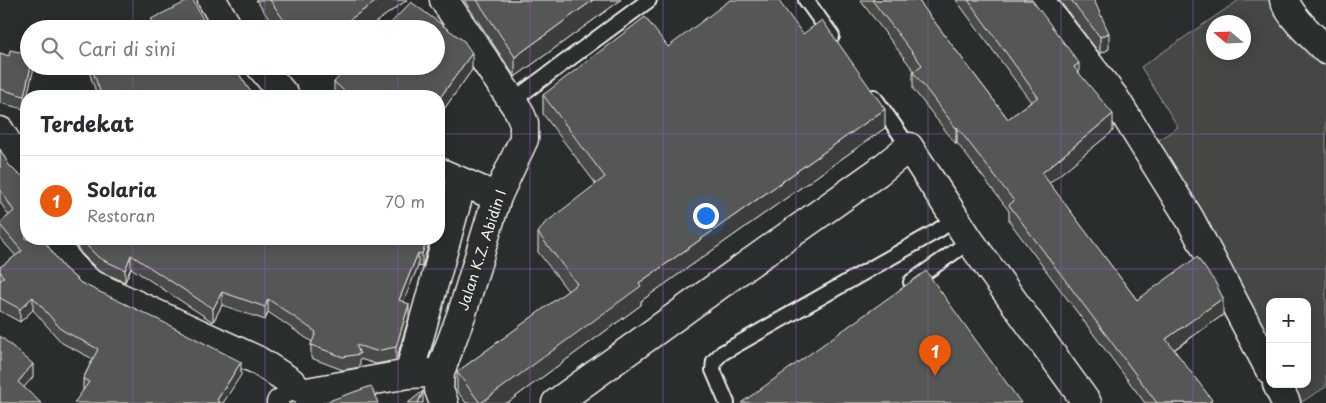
<!DOCTYPE html>
<html lang="id">
<head>
<meta charset="utf-8">
<style>
  :root { --surface:#fff; --page:#f2f2f3; --text:#2b2b33; --muted:#7c7c81; --line:#e1e1e2; --accent:#ea580c }
  body { margin:0; font-family:"Playpen Sans",sans-serif; background:var(--page); color:var(--text) }
  .controls { position:absolute; right:15px; bottom:15px; display:grid; overflow:hidden; border-radius:10px; box-shadow:0 2px 12px #0003 }
  .controls button { width:45px; height:45px; display:grid; place-items:center; padding:0; border:0; border-bottom:1px solid var(--line); background:var(--surface); color:var(--text); font:25px sans-serif }
  .compass { position:absolute; left:1206px; top:15px; width:45px; height:45px; border-radius:50%; background:var(--surface); box-shadow:0 2px 12px #0003; rotate:289deg }
  .you { position:absolute; left:705px; top:215px; width:18px; height:18px; margin:-12px; border:4px solid #fff; border-radius:50%; background:#1a73e8; box-shadow:0 0 0 8px #1a73e833 }
  .badge { display:grid; place-items:center; width:32px; height:32px; border-radius:50%; background:var(--accent); color:#fff; font-size:16px; font-weight:700 }
  .pin { position:absolute; translate:-50% -41px; filter:drop-shadow(0 1px 2px #0008) }
  .pin::after { content:''; position:absolute; top:26px; width:18px; height:15px; background:inherit; clip-path:polygon(0 0,100% 0,50% 100%) }
  .list { margin:0; padding:0; list-style:none }
  h2 { display:flex; justify-content:space-between; align-items:center; height:65px; margin:0; padding:0 20px; font-size:21px }
  h2 small { font-size:16px; font-weight:400; color:var(--muted) }
  .list li { display:grid; grid-template-columns:32px 1fr auto; gap:15px; align-items:center; box-sizing:border-box; height:90px; padding:0 20px; border-top:1px solid var(--line) }
  .list b { display:block; font-size:19px; white-space:nowrap }
  .list p { margin:0; font-size:16px; white-space:nowrap; color:var(--muted) }
  .list em { font-size:16px; font-style:normal; color:var(--muted) }
  .icon { flex:none; width:28px; height:28px; fill:none; stroke:currentColor; stroke-width:2; stroke-linecap:round; stroke-linejoin:round }
  .map { position:relative; flex:none; width:1326px; height:403px; overflow:hidden }
  .search { position:absolute; background:var(--surface); box-shadow:0 2px 12px #0003; left:20px; top:20px; width:425px; height:55px; display:flex; align-items:center; gap:12px; box-sizing:border-box; padding:0 18px; border-radius:28px; color:var(--muted); font-size:19px }
  .panel { position:absolute; background:var(--surface); box-shadow:0 2px 12px #0003; left:20px; top:90px; width:425px; height:155px; border-radius:20px }
  .map>svg:first-child { display:block }
  .green { fill:#444645; stroke:#9c9c96; fill-rule:evenodd }
  .lines { fill:none; stroke-linecap:round; stroke-linejoin:round }
  .lane-casing { stroke:#f4f1e8; stroke-width:18 }
  .street-casing { stroke:#f4f1e8; stroke-width:31 }
  .secondary-casing { stroke:#f4f1e8; stroke-width:31 }
  .lane { stroke:#2a2d2e; stroke-width:14 }
  .street { stroke:#2a2d2e; stroke-width:28 }
  .secondary { stroke:#2a2d2e; stroke-width:28 }
  .wall { fill:#494b4a; stroke:#f4f1e8 }
  .shaded-wall { fill:#3c3d3c; stroke:#f4f1e8 }
  .building { fill:#555756; stroke:#f4f1e8 }
  .grid { fill:none; stroke:#995dc9; stroke-width:1; stroke-opacity:0.55 }
  .labels { text-anchor:middle; stroke-width:4.5; stroke-linejoin:round; paint-order:stroke }
  .street-label { font-size:14px; fill:#f4f1e8; stroke:#2a2d2e }
</style>
</head>
<body>
<div class="map">
<svg width="1326" height="403" viewBox="0 0 1326 403">
  <rect width="100%" height="100%" fill="#2a2d2e"/>
  <filter id="ink" filterUnits="userSpaceOnUse"><feTurbulence type="fractalNoise" baseFrequency=".02" numOctaves="2"/><feDisplacementMap in="SourceGraphic" scale="10" xChannelSelector="R" yChannelSelector="G"/><feConvolveMatrix kernelMatrix="1 2 1 2 8 2 1 2 1" color-interpolation-filters="sRGB"/></filter>
  <g filter="url(#ink)">
    <!-- green -->
    <path class="green" d="M1239,0H1294L1326,45V387L1300,403L1288,384H1307V302H1270V352L1154,143L1178,127L1141,67ZM1214,22H1244V52H1214Z"/>
    <g class="lines">
      <defs>
        <path id="lane" d="M806,0L832,36
          M874,97L909,147
          M512,101L649,0
          M911,282L970,241
          M727,403L713,370L714,361L722,353L937,231L956,218"/>
        <path id="street" d="M212,0L229,29
          M1039,0L1114,97L1190,219L1270,370
          M1284,0C1293,20 1310,34 1326,50
          M260,66L285,96
          M0,131L26,174
          M439,172L497,197
          M53,239C63,257 74,271 91,284L257,360L290,381L301,393
          M409,374L462,183
          M1277,384L1286,403
          M281,403L301,393L409,374L428,373
          M556,403L733,275L878,172L909,147L970,241L1087,403"/>
        <path id="secondary" d="M444,0L519,111L524,123V139L497,197L462,313L440,372L439,390L444,403"/>
      </defs>
      <!-- lane casing -->
      <use href="#lane" class="lane-casing"/>
      <!-- street casing -->
      <use href="#street" class="street-casing"/>
      <!-- secondary casing -->
      <use href="#secondary" class="secondary-casing"/>
      <!-- lane -->
      <use href="#lane" class="lane"/>
      <!-- street -->
      <use href="#street" class="street"/>
      <!-- secondary -->
      <use href="#secondary" class="secondary"/>
    </g>
    <!-- wall -->
    <path class="wall" d="M256,0H407L366,29H276Z
      M464,0H621L515,77Z
      M860,0H918L1008,119L1031,102L956,0H1032L1079,73L1113,131L1049,183L1137,300L1223,315L1174,350L1212,403H1145L1009,221V211L957,143L956,144L913,89V72L914,71Z
      M1059,0H1094L1109,49L1100,54Z
      M803,34L885,128L641,301V305L507,403H466L457,391V372L568,291L538,252V233L596,184L543,114V95L668,47Z
      M0,53L34,66L27,96H26L24,109L0,103Z
      M87,66H234L248,88L97,95Z
      M472,70L439,116V96H334V82Z
      M0,149L26,239L44,241L62,266L81,283L241,375L83,391V379L93,359L62,343L33,310L20,322L0,311V267L16,256L0,238V223L9,216L0,202Z
      M72,239H430L422,267L418,266L403,302L409,317L396,360L376,364L360,359V367L343,370L311,358V345L312,342L268,312L265,320L222,305L213,322L131,268L125,282L99,271L81,253Z"/>
    <!-- shaded-wall -->
    <path class="shaded-wall" d="M378,0H407L366,29H336Z
      M593,0H621L515,77V57Z
      M1109,33V49L1100,54V37Z
      M472,53V70L439,116V99Z
      M1079,63V79L1074,67Z
      M31,66H34V68L27,96H26V101L24,109V96Z
      M305,66H311L305,71Z
      M885,109V128L641,301V305L507,403H481L639,283Z
      M1113,114V131L1042,189V173Z
      M957,127V143L956,144V128Z
      M444,178V191L439,208V195Z
      M427,239H430L422,267V254Z
      M418,253V266L399,313V300Z
      M131,255V268L125,282V270Z
      M222,292V305L213,322V309Z
      M33,297V310L20,322V309Z
      M1223,298V315L1166,355V339Z
      M268,299V312L265,320V307Z
      M409,304V317L396,360V347Z
      M241,362V375L223,403H217V400Z
      M33,364V377L18,394V382Z
      M423,391V403H418Z"/>
    <!-- building -->
    <path class="building" d="M190,0H193L201,16L209,29H132L153,21L151,19Z
      M270,0H378L336,29H290Z
      M477,0H593L515,57Z
      M730,0H778L803,34L822,20L885,109L639,283L641,286L481,403H480L457,372L577,284L538,233L544,224L605,177L543,95L645,17L668,47Z
      M872,0H918L1008,119L1038,97L968,0H1032L1079,63L1074,67L1113,114L1042,173L1137,300L1197,257L1215,282L1223,298L1166,339L1212,400L1208,403H1157L1009,205L1014,201L957,127L956,128L913,72L922,65Z
      M1071,0H1094L1109,33L1100,37Z
      M411,2L464,41L472,53L439,99V96H405L401,94L399,96H350L334,82L349,66H436V29H385Z
      M10,50L29,54V66H31L24,96L0,89V53L9,56Z
      M91,66H234L248,88L255,96H96L100,91Z
      M0,149L9,165L18,174L26,177V239H43L62,266L81,283L159,320L241,362L217,400L220,403H74L89,382L83,379L98,349L62,330L33,297L20,309L0,298V281L4,277L0,271V267L22,251L0,225V223L14,211L0,189Z
      M439,176L444,178L439,195Z
      M80,239H427L422,254L418,253L399,300L409,304L396,347L376,351L356,345L360,354L343,357L311,345L316,332L268,299L265,307L222,292L213,309L131,255L125,270L99,258Z
      M926,271L1021,403H741Z
      M0,336L33,364L18,382L41,403H0Z
      M371,386L378,403H323Z
      M423,391L418,403H408Z
      M294,401L296,403H288Z"/>
  </g>
  <!-- grid -->
  <path class="grid" d="M133,0V29M265,0V29M398,0V29M530,0V403M663,0V403M796,0V403M928,0V403M1061,0V403M1193,0V403M133,66V96M265,66V96M398,66V96M0,134H26M439,134H1326M133,239V403M265,239V403M398,239V403M0,269H1326"/>
  <g class="labels">
    <!-- street labels -->
    <g class="street-label">
      <text transform="translate(482 250) rotate(-72)" y="5">Jalan K.Z. Abidin I</text>
    </g>
  </g>
</svg>
<div class="controls">
<button>+</button>
<button>−</button>
</div>
<svg class="compass" viewBox="-18 -18 36 36"><path d="M0-13l5 13h-10z" fill="#e53935"/><path d="M0 13l5-13h-10z" fill="#7c7c81"/></svg>
<div class="you"></div>
<div class="pin badge" style="left:935px;top:376px">1</div>
<div class="search"><svg class="icon" aria-label="search" viewBox="0 0 24 24"><circle cx="10" cy="10" r="6"/><path d="M15 15l6 6"/></svg>Cari di sini</div>
<section class="panel">
<h2>Terdekat<small></small></h2>
<ul class="list">
<li><span class="badge">1</span><div><b>Solaria</b><p>Restoran</p></div><em>70 m</em></li>
</ul>
</section>
</div>
</body>
</html>
